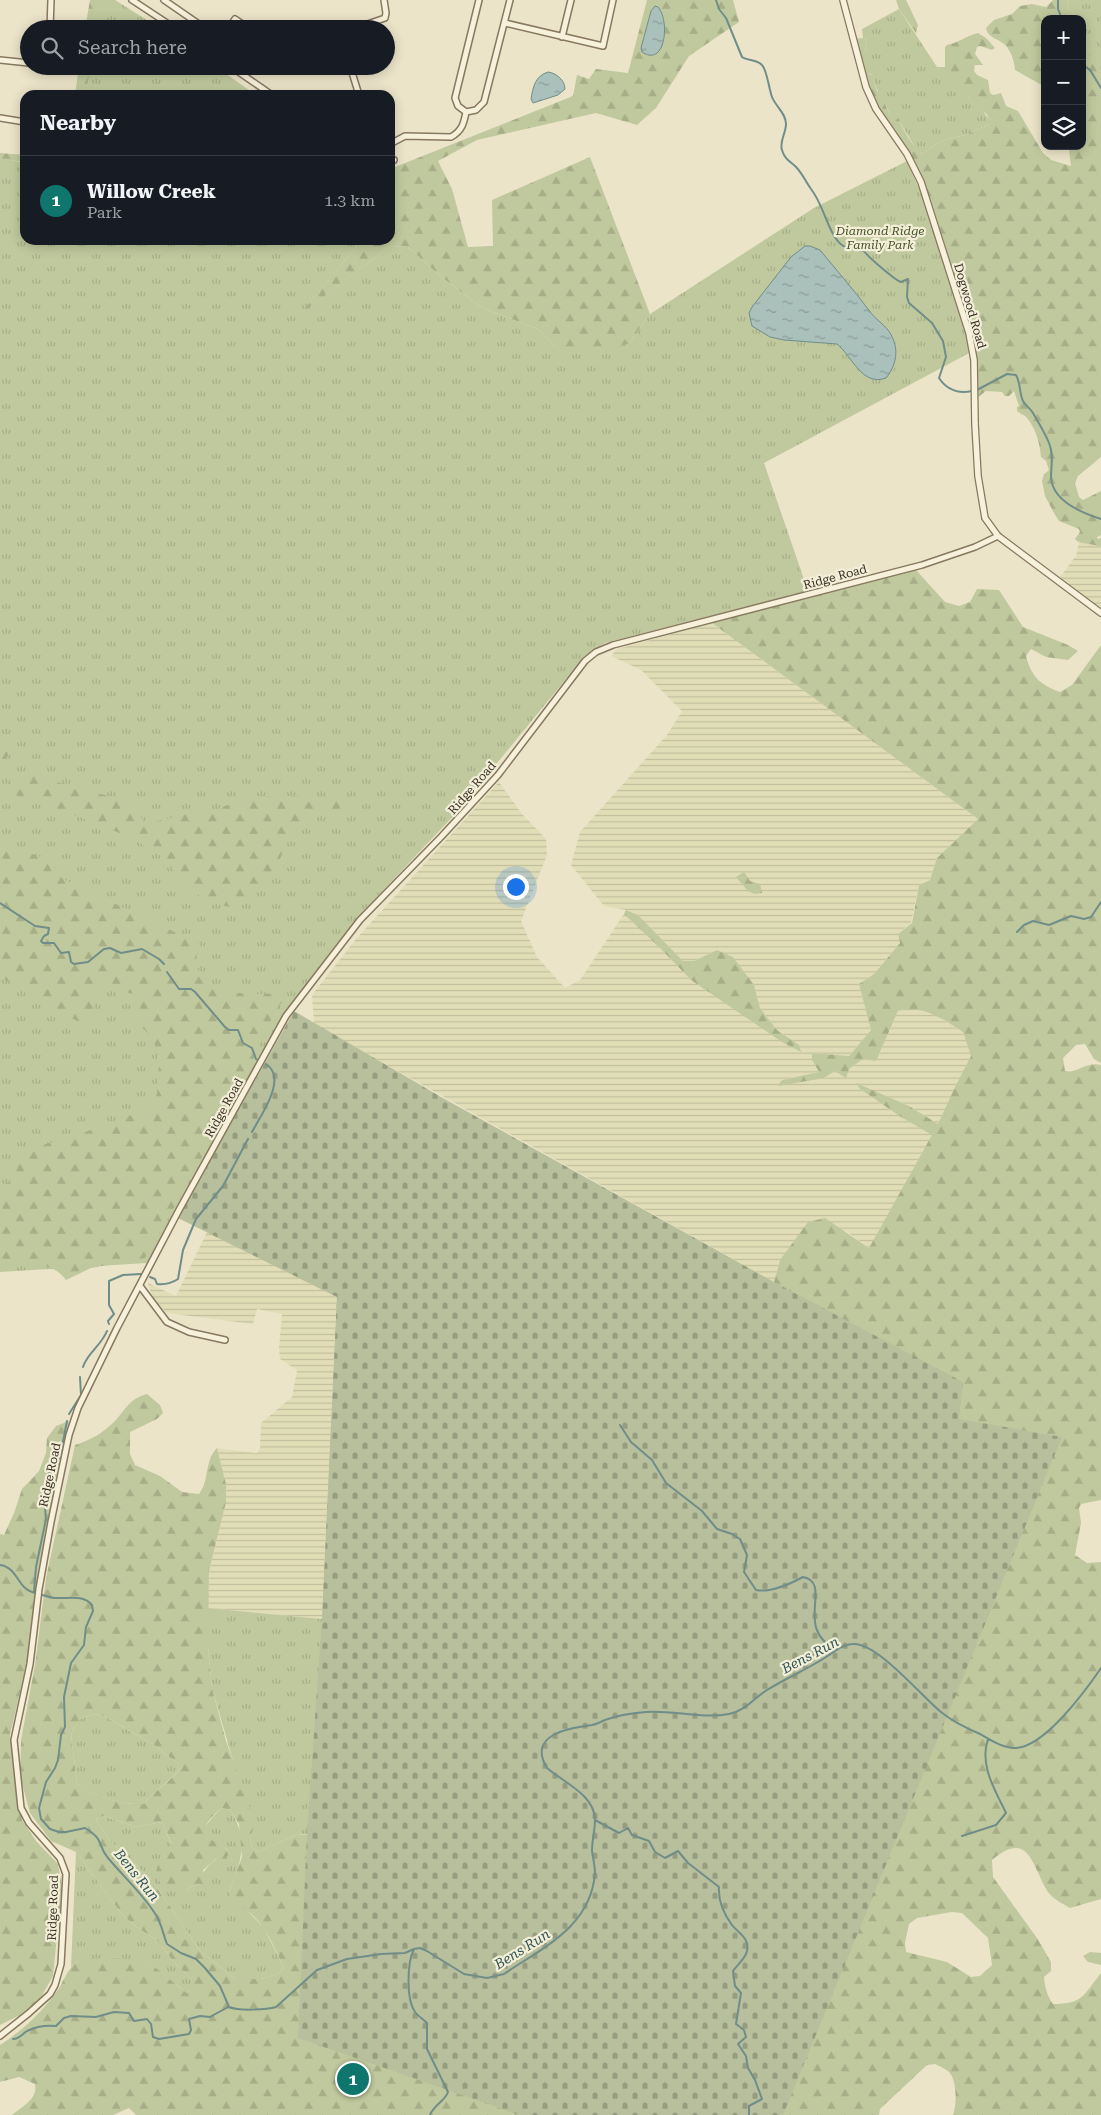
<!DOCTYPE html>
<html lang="en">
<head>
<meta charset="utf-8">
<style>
  :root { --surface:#171b24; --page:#20242c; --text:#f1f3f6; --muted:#9ea1a6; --line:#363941; --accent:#0f766e }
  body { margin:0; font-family:"Roboto Serif",serif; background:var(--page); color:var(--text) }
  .controls { position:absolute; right:15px; top:15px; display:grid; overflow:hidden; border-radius:10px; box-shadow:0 2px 12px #0003 }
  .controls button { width:45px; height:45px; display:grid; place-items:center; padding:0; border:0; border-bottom:1px solid var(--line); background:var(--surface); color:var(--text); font:25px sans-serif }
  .you { position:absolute; left:515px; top:886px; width:18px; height:18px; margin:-12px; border:4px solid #fff; border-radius:50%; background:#1a73e8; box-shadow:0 0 0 8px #1a73e833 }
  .badge { display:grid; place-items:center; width:32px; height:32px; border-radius:50%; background:var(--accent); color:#fff; font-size:16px; font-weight:700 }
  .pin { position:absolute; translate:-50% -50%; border:2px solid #fff; box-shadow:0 1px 5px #0006 }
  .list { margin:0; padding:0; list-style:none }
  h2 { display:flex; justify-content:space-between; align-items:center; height:65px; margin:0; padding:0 20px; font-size:21px }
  h2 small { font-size:16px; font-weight:400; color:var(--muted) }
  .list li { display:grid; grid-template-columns:32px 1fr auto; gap:15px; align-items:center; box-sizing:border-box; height:90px; padding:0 20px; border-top:1px solid var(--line) }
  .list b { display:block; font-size:19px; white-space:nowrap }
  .list p { margin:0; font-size:16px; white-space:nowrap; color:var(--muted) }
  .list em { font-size:16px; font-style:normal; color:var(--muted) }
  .icon { flex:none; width:28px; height:28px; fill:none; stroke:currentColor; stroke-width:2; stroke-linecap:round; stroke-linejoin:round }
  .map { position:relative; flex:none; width:1101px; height:2115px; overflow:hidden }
  .search { position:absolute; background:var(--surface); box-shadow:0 2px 12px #0003; left:20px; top:20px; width:375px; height:55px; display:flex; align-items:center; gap:12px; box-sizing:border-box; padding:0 18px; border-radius:28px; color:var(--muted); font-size:19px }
  .panel { position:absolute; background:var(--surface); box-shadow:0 2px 12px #0003; left:20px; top:90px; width:375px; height:155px; border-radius:15px }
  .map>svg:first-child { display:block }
  .farmland { fill:url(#farmland-rules) }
  .grass { fill:url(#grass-tufts) }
  .forest { fill:url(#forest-firs); fill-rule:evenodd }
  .cemetery { fill:url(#cemetery-stones) }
  .water { fill:url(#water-ripples); stroke:#708e89 }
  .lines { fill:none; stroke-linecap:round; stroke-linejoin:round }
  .stream { stroke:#708e89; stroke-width:2 }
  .minor-casing { stroke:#87785f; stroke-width:8 }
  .tertiary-casing { stroke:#87785f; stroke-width:8 }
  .minor { stroke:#f7f1dc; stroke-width:5 }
  .tertiary { stroke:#f7f1dc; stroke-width:5.5 }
  .labels { text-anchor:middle; stroke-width:4.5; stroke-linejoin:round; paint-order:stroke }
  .park-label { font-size:12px; font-style:italic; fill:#455329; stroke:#f3eed8 }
  .street-label { font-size:12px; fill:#382e21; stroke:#f3eed8 }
  .water-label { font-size:14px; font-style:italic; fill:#325657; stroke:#f3eed8 }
</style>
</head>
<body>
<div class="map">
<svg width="1101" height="2115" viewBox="0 0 1101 2115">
  <defs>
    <pattern id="farmland-rules" width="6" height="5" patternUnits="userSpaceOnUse" patternTransform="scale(1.25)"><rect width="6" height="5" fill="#e1deb7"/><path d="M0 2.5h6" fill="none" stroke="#c2bf9d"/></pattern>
    <pattern id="grass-tufts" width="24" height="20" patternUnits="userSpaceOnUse" patternTransform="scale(1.25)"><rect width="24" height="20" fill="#c0c99d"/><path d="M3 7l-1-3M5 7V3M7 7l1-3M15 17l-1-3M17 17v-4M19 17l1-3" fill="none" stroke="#a6ad87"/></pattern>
    <pattern id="forest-firs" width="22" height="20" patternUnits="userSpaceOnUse" patternTransform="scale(1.25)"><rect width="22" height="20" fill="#c0c99d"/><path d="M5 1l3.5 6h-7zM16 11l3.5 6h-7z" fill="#a6ad87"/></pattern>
    <pattern id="cemetery-stones" width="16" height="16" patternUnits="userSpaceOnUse" patternTransform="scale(1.25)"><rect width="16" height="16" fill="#b7bf9c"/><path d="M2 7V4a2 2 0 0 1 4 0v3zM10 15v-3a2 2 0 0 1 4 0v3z" fill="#969c7f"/></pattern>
    <pattern id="water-ripples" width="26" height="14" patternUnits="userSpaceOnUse" patternTransform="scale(1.25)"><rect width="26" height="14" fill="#a9c0bb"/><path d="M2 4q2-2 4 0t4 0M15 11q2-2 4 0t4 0" fill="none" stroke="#8b9c98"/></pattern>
  </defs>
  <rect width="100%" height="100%" fill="#ebe4c9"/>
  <!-- farmland -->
  <path class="farmland" d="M1079,542L1093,543L1101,547V610L1060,577L1076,556Z
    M712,623L978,819L937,858L930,880L919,885L911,923L898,934L900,943L874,974L859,984L871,1030L849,1056L812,1053V1060L819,1072L782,1080L824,1078L835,1071L849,1069L863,1059L876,1061L898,1011L910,1008L932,1013L963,1032L971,1056L938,1124L909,1106L857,1084L860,1089L901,1117L933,1135L869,1248L846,1231L780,1260L774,1282L314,1024L312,995L356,939L499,782L522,814L546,839L547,855L521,921L537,957L565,988L580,980L624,914L662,950L691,980L799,1045L777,1030L760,1008L754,985L717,950L694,961H683L638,915L626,910L604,906L571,865L580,832L667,735L682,711L641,670L611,656L617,649Z
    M207,1232L337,1297L322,1619L208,1608L209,1571L226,1502V1484L217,1448L257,1453L260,1448L261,1423L292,1397L297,1370L280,1359L279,1348L282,1314L257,1309L253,1324L167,1313L153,1298L148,1283L176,1296Z"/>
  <!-- grass -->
  <path class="grass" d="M96,0H115L161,29H90Z
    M1067,0H1101V71C1085,57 1082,38 1082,19H1075L1074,13L1068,9L1069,3Z
    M899,9L937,67L968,96L970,102L983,109L985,114L990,120V124L965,135L941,141L922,154L917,151L900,122L890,115L886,105L882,102L871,74L869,73L865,52L867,40L863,38L862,29Z
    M83,66H215L256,95H78Z
    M0,158L25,163V240H351L356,247L303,311L391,246L408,247L439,275L482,308L538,329L556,347L629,344L650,314L814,208L907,161L926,205L966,328L971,352L764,463L808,591L605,643L584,657L457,812L358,917L291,1005L147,1263L0,1272Z
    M207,1232L341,1291L439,1839L298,1834L258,1852L252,1847L250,1838L253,1830L212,1688L208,1647V1608L322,1619L337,1297Z
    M95,1714L104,1716L153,1744L182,1767C170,1781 155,1790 144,1804C122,1805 94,1797 77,1784L71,1734L79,1719Z
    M222,1808L230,1810C250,1840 241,1861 229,1892L264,1928L284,1968L278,1974L261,1979H235L200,1951L153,1881L110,1841L96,1819L103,1816L136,1827L162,1822L172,1846L160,1858L184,1890L199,1884C205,1865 213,1860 230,1852C225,1846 219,1846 213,1843C196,1831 212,1817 222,1808Z
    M76,1852L121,1913L135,1926L158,1941L172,1960L191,1979L194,1987L187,1993L150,1964L78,1961L71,1967Z"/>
  <!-- forest -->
  <path class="forest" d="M90,0H101L98,29H85Z
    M647,0H733L739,22L689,56L656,108L637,125L596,113L477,140L438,161L452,189L468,247L493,246L492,200L590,157L650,314L629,344L594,350L556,347L538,329L482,308L439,275L408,247L391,246L301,313L356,247L351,240H390V169L573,96L577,75L589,79L596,69L628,73Z
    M896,0H906L918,25L916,33L899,9Z
    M1053,0H1067L1069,3L1068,9L1074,13L1075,19H1045V87L1015,70C1014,61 1012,54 1007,47C1001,39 988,39 986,28L994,20L1012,14L1020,6L1032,4L1046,7Z
    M978,33L986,38L995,48L992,50L980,46L977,47L975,54L983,65H975L974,71L977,75L988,80L990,93L993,95L1001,93L1006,106L1018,111L1043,153L1051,160L1071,166L1069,150L1066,146H1082V40L1093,62L1101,71V457L1078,476L1075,483L1079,497L1083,500L1101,491V535L1097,537L1098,539L1101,538V547C1092,543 1085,545 1077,541L1075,539L1080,532L1079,529L1059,521L1054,513L1045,496L1042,481L1044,474L1049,470L1046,461L1041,457C1040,444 1036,429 1027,418C1025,415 1020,414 1017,411V407L1019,406L1014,391L1009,396H1005L1002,392L986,391L977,398V357L971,329L931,200L913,160L878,108L869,89L855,39L863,38L867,40L865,52L868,57L869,73L873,77L877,91L881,95L890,115L899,119C901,127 915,150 922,154L941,141L965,135L990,124C990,113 979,107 970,102L968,96L958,90L955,84L950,83L937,67H945V47L947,45C958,43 966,36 978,33Z
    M79,66H91L85,95H75Z
    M0,153L25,155V162L0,159Z
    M916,570L945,602L959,606L970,602L977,589L999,590L1023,627L1068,645L1078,651L1068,660L1046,657L1031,649L1026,656C1031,676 1040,685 1060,692L1072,685L1101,645V1063L1094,1059L1085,1044L1076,1045L1063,1058L1065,1071C1077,1074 1086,1061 1101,1065V1500L1081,1504L1079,1508L1081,1523L1075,1555L1087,1563L1101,1562V1899L1070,1908C1063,1904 1053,1899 1048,1892C1032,1867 1030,1828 992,1860L993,1877L1037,1938L1051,1962V1971L1044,1977C1045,1988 1047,1995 1053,2004C1084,2004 1083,1995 1101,1973V2115H953C957,2105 957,2080 949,2072C946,2069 939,2066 935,2064L927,2065L880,2109L879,2115H136L129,2108L113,2115H12C23,2106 38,2099 35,2084L19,2077L0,2082V2045C23,2030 41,2013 58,1990C64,1981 67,1969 77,1962C85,1956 137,1958 148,1963C157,1967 177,1986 187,1993L193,1987L191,1979L172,1960L158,1941L135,1926L121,1913L76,1852L51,1841L30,1813L20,1776L21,1740L35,1665L46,1578L75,1445C91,1440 103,1433 115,1421C127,1408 129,1399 147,1394L160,1405L163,1413L157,1419L130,1432V1454L135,1465L160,1476L182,1492L199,1494C210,1480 204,1461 217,1448L226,1484V1502L209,1571L208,1647L212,1688L226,1741L252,1813L253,1830L250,1838L252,1847L258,1852L298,1834L326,1837L782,1292L774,1282L780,1260L808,1222L825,1218L869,1248L932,1135L901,1117L860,1089L856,1083L909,1106L938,1124L955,1087L971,1056L963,1032C942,1019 923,1004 898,1011L876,1061L863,1059L849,1069L846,1078L835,1071L824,1078L778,1086L782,1080L819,1072L812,1060V1053L849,1056L871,1030L859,984L874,974L900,943L898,934L912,923L919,885L930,880L937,858L978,819L712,623ZM95,1714L104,1716L153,1744L182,1767C171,1781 155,1790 144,1804C122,1805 95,1797 77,1784L71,1734L79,1719ZM222,1808L230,1810L239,1824L242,1857L229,1892L230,1901C236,1908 240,1905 246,1910C266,1924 274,1947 284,1968L278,1974L261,1979H235L200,1951L153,1881L110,1841L96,1819L103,1816L136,1827L162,1822L172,1845L160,1858L155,1875L160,1882L184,1890L199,1884L208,1887L203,1870L216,1859H226L230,1851L208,1838C203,1822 210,1818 222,1808ZM952,1912L962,1913L988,1938L992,1965L980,1976L971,1977L947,1962L906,1952L905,1943L909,1924L917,1918Z
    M12,733L18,739L0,769V734Z
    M28,774L119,799L138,801L143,825L204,809H218L239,800L266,796H350L345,811L308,814L291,834L275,870L248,898L230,907L212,903L185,887L166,859L132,838L72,814L3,791L14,776Z
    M7,850C35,854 46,853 63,879L200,944C186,981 217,990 246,994C259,995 269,992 282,996L283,1000C267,1025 257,1053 244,1079C212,1140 179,1199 145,1258L91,1268L66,1280C54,1262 18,1257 0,1270V1188L14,1178L21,1156L26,1150L77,1135L147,1109L151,1105L157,1094L159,1066L154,1040L139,1024L132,1012L135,994L105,989L91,990L97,1019L92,1022L82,1024L0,977V853Z
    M744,872L750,881L760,884L762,893L754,894L748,891L736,877Z
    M626,910L638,915L683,961H694L717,950L733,957L754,985L760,1008L777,1030L799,1045L801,1052L782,1042L691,980L662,950L624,914Z
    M69,1421L39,1567L29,1653L10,1735L15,1780L22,1820L36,1841L58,1864L62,1887L53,1976L40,1999L20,2015L0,2025V1534L4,1535L14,1513L22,1489L39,1471L46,1453L47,1438L56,1426Z
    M1090,1952L1101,1953V1965L1088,1962L1083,1956Z"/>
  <!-- cemetery -->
  <path class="cemetery" d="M294,1011L441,1097L774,1282L963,1382L959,1419L1062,1437L783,2115H519L298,2038L307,1834L322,1619L337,1297L178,1218Z"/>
  <!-- water -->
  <path class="water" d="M655,6L658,7C670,20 666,68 642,52L641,48L651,11Z
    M548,72C556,73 565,80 565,89L558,95L533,103L531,99C533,87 535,76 548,72Z
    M805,246H810L820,250C837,271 855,291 871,313C878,322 889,327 893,339C899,352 895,367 886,378C862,387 852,356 837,344L784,340L770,337L752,326L749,313L752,307L791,257Z"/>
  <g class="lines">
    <!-- stream -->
    <path class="stream" d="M716,0L719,9L726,18L742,57C748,61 757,59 762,65C767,70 769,89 772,97C776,107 786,113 786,124C786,133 779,142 782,150C785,160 790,161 796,167C802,173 806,182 811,189C823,204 827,228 837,240C844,250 854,249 864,251C868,257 895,280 901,282L908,279L907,297L909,303L932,323L943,341L946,357L939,378C947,390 958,394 972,391
      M1058,0V9L1062,19
      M1082,64L1090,70L1101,88
      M977,390L1007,374L1016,375C1021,384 1019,393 1023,401C1025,405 1030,408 1033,413C1038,422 1045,433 1049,443C1054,455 1051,466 1051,477C1052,501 1082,513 1101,519
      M0,903L35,926L49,928L48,934L44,936L41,941L43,943H54L61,953L69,952L71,962L74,964L88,962L104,949L110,948L121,953L142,949L159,959L164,964
      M1017,932L1024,925L1033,921L1049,925L1071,916L1084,919L1091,917L1101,902
      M167,972L179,989H191L195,992L225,1027L229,1030H238L243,1043L252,1048L256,1059L259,1061
      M252,1132C261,1115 288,1078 266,1064
      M150,1277L155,1279L157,1284C165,1285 172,1283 178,1279L183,1250L196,1219L223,1186L248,1139
      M109,1324L108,1321L114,1314L109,1305V1281L123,1275L141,1274
      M83,1367C87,1353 101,1346 107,1331
      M69,1414L81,1395L80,1377
      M620,1425L631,1442L652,1460L666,1483L702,1511L717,1529L732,1534L740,1539L747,1555L744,1572L756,1590C770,1593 790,1584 803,1577C834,1583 792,1629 837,1650
      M0,1565C17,1567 18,1588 32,1592C40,1594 47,1597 55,1598C68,1599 83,1594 92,1605L93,1611L86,1627L84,1645L71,1663L64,1697L65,1727L61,1735L58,1760L55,1768L46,1782L39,1808L41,1819L50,1829L59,1832H66L85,1828C105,1840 97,1845 108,1858C124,1877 143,1894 156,1915C162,1925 163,1934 167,1944L181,1953L196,1959L205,1968L220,1986L229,2007C238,2011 266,2010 276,2007L317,1970L347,1959L381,1954L405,1953L414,1949L420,1948L427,1951L464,1974L487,1978L504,1974C542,1948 591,1927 595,1873C595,1866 593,1858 592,1851C592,1840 595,1830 595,1820C595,1795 563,1782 547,1768C527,1735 568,1728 592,1725C597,1724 601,1722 605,1720C618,1715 633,1713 646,1712C673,1710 701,1719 729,1714C745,1711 754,1698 767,1690C785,1679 805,1670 823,1659C831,1654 842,1644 853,1644C877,1642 922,1697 941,1712C953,1722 966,1728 980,1734C991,1740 1002,1748 1015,1748C1044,1748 1086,1690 1101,1668
      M34,1592L36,1567L46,1519L45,1507L55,1482L54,1476L47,1471V1469L58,1465L59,1462L67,1421
      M595,1820L619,1833L628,1828L632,1835L649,1841L655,1852L665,1858L678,1851L688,1863L719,1887C718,1900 724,1914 732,1925C738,1933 750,1938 747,1951C746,1958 737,1965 733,1971L735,1986L741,1993L736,2024L744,2030L746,2037L738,2044L746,2056L748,2068L755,2080L762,2099L749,2106V2115
      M962,1836L996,1825L1006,1813C995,1790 979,1765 988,1739
      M414,1949C407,1963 406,1999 415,2012C418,2016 423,2019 427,2023V2049L448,2092C445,2101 434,2105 430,2115
      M13,2039C19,2039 21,2035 27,2031C37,2026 45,2025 56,2026L64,2018L71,2016L96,2017L114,2012L129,2013L134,2021L147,2019L151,2024L153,2037L159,2039L189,2034L191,2030L189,2019L200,2016L210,2017L228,2007"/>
    <defs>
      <path id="minor" d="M132,0L176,29
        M164,0L206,29
        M479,0L455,98L458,106L466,112L476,110L484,102L510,0
        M505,23L603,46L613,0
        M50,29L51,0
        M228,29L235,19L250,29
        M353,29L385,18L386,13L384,0
        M562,37L571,0
        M0,60L29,63
        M230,66L272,95
        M350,66L359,95
        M0,118L25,122
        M390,144L405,136L451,137C462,131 464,123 466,112
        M390,159L394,160
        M140,1286L167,1322L189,1332L225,1340
        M0,2036L29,2013L50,1994L55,1985L61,1964L66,1874L60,1858L29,1823L21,1808L14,1740L30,1664L39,1589L51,1522L69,1435L78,1408L117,1328L179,1210L286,1016L360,920L441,837L498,775L585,661L596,652L613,645L922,565L975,547L998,536"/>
      <path id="tertiary" d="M843,0L866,87L876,109L907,154L921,182L969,333L974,360L975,424L978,476L985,518L998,536L1101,613"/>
    </defs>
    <!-- minor casing -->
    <use href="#minor" class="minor-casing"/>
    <!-- tertiary casing -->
    <use href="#tertiary" class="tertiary-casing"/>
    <!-- minor -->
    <use href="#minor" class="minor"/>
    <!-- tertiary -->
    <use href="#tertiary" class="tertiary"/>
  </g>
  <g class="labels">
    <!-- park labels -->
    <g class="park-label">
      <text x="880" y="235">Diamond Ridge<tspan x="880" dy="14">Family Park</tspan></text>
    </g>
    <!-- street labels -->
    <g class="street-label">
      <text transform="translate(970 306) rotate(74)" y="4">Dogwood Road</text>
      <text transform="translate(835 577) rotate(-15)" y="4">Ridge Road</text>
      <text transform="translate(472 788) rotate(-49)" y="4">Ridge Road</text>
      <text transform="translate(224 1108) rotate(-61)" y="4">Ridge Road</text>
      <text transform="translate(50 1475) rotate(-78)" y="4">Ridge Road</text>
      <text transform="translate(53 1908) rotate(-88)" y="4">Ridge Road</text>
    </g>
    <!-- water labels -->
    <g class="water-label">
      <text transform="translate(810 1655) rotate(-28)" y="5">Bens Run</text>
      <text transform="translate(137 1875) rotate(51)" y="5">Bens Run</text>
      <text transform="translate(522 1949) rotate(-32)" y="5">Bens Run</text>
    </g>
  </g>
</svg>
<div class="controls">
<button>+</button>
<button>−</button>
<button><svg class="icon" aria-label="layers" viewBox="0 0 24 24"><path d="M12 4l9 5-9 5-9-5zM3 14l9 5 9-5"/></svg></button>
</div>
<div class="you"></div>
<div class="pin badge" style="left:353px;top:2079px">1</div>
<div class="search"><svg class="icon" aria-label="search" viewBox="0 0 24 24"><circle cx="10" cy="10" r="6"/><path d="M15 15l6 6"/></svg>Search here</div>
<section class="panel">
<h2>Nearby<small></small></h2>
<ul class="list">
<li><span class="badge">1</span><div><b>Willow Creek</b><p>Park</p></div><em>1.3 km</em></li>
</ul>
</section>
</div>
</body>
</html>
